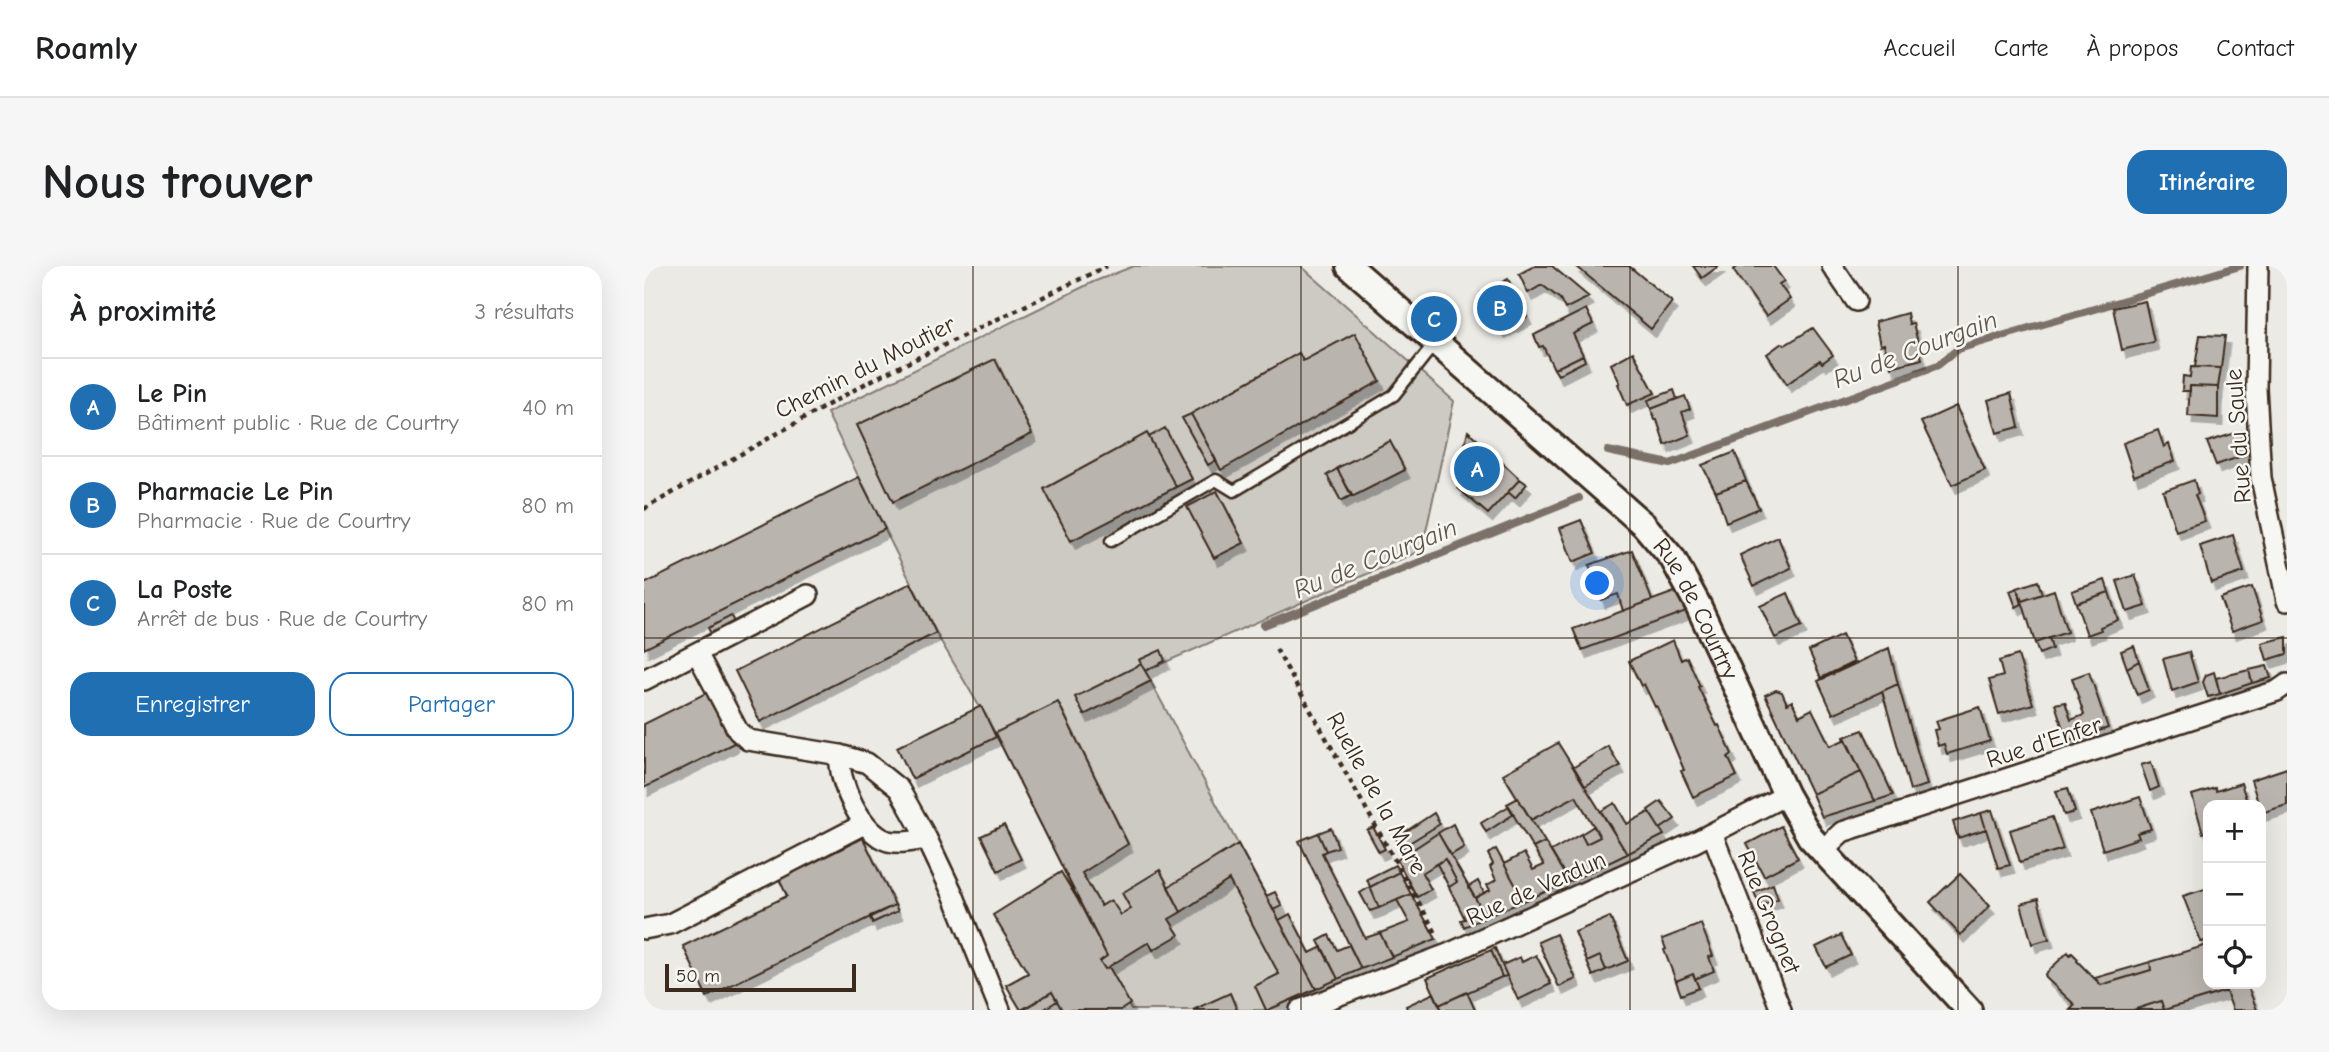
<!DOCTYPE html>
<html lang="fr">
<head>
<meta charset="utf-8">
<style>
  :root { --surface:#fff; --page:#f6f6f6; --text:#202124; --muted:#757577; --line:#e0e0e0; --accent:#1f6fb2 }
  body { margin:0; font-family:"Comic Neue",sans-serif; background:var(--page); color:var(--text) }
  .controls { position:absolute; right:21px; bottom:21px; display:grid; overflow:hidden; border-radius:14px; box-shadow:0 7px 28px #0002 }
  .controls button { width:63px; height:63px; display:grid; place-items:center; padding:0; border:0; border-bottom:2px solid var(--line); background:var(--surface); color:var(--text); font:35px sans-serif }
  .scale { position:absolute; left:21px; bottom:18px; width:191px; box-sizing:border-box; padding-left:7px; border:4px solid #3b2a1e; border-top:0; font-size:19px; line-height:24px; white-space:nowrap; color:#3b2a1e; -webkit-text-stroke:5px #f6f6f2; paint-order:stroke }
  .you { position:absolute; left:954px; top:318px; width:24px; height:24px; margin:-18px; border:5px solid #fff; border-radius:50%; background:#1a73e8; box-shadow:0 0 0 10px #1a73e833 }
  .badge { display:grid; place-items:center; width:46px; height:46px; border-radius:50%; background:var(--accent); color:#fff; font-size:23px; font-weight:700 }
  .pin { position:absolute; translate:-50% -50%; border:4px solid #fff; box-shadow:0 2px 7px #0006 }
  .list { margin:0; padding:0; list-style:none }
  h2 { display:flex; justify-content:space-between; align-items:center; height:91px; margin:0; padding:0 28px; font-size:30px }
  h2 small { font-size:23px; font-weight:400; color:var(--muted) }
  .list li { display:grid; grid-template-columns:46px 1fr auto; gap:21px; align-items:center; box-sizing:border-box; height:98px; padding:0 28px; border-top:2px solid var(--line) }
  .list b { display:block; font-size:26px; white-space:nowrap }
  .list p { margin:0; font-size:23px; white-space:nowrap; color:var(--muted) }
  .list em { font-size:23px; font-style:normal; color:var(--muted) }
  .actions { display:flex; gap:14px; padding:21px 28px }
  .actions a { flex:1; padding:16px 0; border:2px solid var(--accent); border-radius:21px; text-align:center; font-size:24px; color:var(--accent) }
  .actions .main { background:var(--accent); color:#fff }
  .icon { flex:none; width:38px; height:38px; fill:none; stroke:currentColor; stroke-width:2; stroke-linecap:round; stroke-linejoin:round }
  .map { position:relative; flex:none; width:1643px; height:744px; overflow:hidden; border-radius:21px }
  header { display:flex; align-items:center; gap:42px; box-sizing:border-box; height:98px; padding:0 35px; background:var(--surface); border-bottom:2px solid var(--line) }
  header strong { font-size:33px }
  nav { display:flex; gap:38px; margin-inline-start:auto; font-size:24px }
  .intro { display:flex; align-items:center; justify-content:space-between; box-sizing:border-box; height:168px; padding:0 42px }
  h1 { margin:0; font-size:49px }
  .button { padding:18px 32px; border-radius:21px; background:var(--accent); color:#fff; font-size:24px; font-weight:700 }
  main { display:flex; gap:42px; padding:0 42px }
  aside { flex:1; background:var(--surface); border-radius:21px; box-shadow:0 7px 28px #0002 }
  .map>svg:first-child { display:block }
  .green { fill:#cdcac4; stroke:#847a71; stroke-width:2 }
  .lines { fill:none; stroke-linecap:round; stroke-linejoin:round }
  .stream { stroke:#7c7167; stroke-width:8 }
  .building { fill:#bab4ae; stroke:#3b2a1e; stroke-width:2; filter:url(#shadow) }
  .service-casing { stroke:#3b2a1e; stroke-width:15 }
  .minor-casing { stroke:#3b2a1e; stroke-width:24 }
  .tertiary-casing { stroke:#3b2a1e; stroke-width:30 }
  .path { stroke:#3b2a1e; stroke-width:4.5; stroke-dasharray:5 5; stroke-linecap:butt }
  .service { stroke:#f6f6f2; stroke-width:10 }
  .minor { stroke:#f6f6f2; stroke-width:19 }
  .tertiary { stroke:#f6f6f2; stroke-width:24 }
  .grid { fill:none; stroke:#3b2a1e; stroke-width:2; stroke-opacity:0.55 }
  .labels { text-anchor:middle; stroke-width:5; stroke-linejoin:round; paint-order:stroke }
  .street-label { font-size:24px; fill:#3b2a1e; stroke:#f6f6f2 }
  .water-label { font-size:26px; font-style:italic; fill:#615449; stroke:#f6f6f2 }
</style>
</head>
<body>
<header>
<strong>Roamly</strong>
<nav><a>Accueil</a><a>Carte</a><a>À propos</a><a>Contact</a></nav>
</header>
<div class="intro"><h1>Nous trouver</h1><a class="button">Itinéraire</a></div>
<main>
<aside>
<h2>À proximité<small>3 résultats</small></h2>
<ul class="list">
<li><span class="badge">A</span><div><b>Le Pin</b><p>Bâtiment public · Rue de Courtry</p></div><em>40 m</em></li>
<li><span class="badge">B</span><div><b>Pharmacie Le Pin</b><p>Pharmacie · Rue de Courtry</p></div><em>80 m</em></li>
<li><span class="badge">C</span><div><b>La Poste</b><p>Arrêt de bus · Rue de Courtry</p></div><em>80 m</em></li>
</ul>
<div class="actions"><a class="main">Enregistrer</a><a>Partager</a></div>
</aside>
<div class="map">
<svg width="1643" height="744" viewBox="0 0 1643 744">
  <defs>
    <filter id="shadow"><feDropShadow dx="4.5" dy="8" stdDeviation="0" flood-color="#0004"/></filter>
  </defs>
  <rect width="100%" height="100%" fill="#ebeae5"/>
  <filter id="ink" filterUnits="userSpaceOnUse"><feTurbulence type="fractalNoise" baseFrequency=".0143" numOctaves="2"/><feDisplacementMap in="SourceGraphic" scale="14" xChannelSelector="R" yChannelSelector="G"/><feConvolveMatrix kernelMatrix="1 2 1 2 8 2 1 2 1" color-interpolation-filters="sRGB"/></filter>
  <g filter="url(#ink)">
    <!-- green -->
    <path class="green" d="M490,0H657L810,135L778,284L501,405L672,723L624,744H487L465,701L461,703L463,690L351,467L292,367L183,147L449,16Z"/>
    <g class="lines">
      <!-- stream -->
      <path class="stream" d="M964,185L1026,198L1294,99L1314,83L1596,0
        M620,359L935,232"/>
    </g>
    <!-- building -->
    <path class="building" d="M890,0H908L945,31L921,43L916,33L898,19L884,27L875,8Z
      M932,0H985L1028,36L1007,63Z
      M1049,0H1075L1058,12Z
      M1095,0H1129L1140,15L1135,18L1146,33L1122,50L1089,4Z
      M864,13L883,51L857,64L837,27Z
      M1501,35L1510,76L1478,84L1469,42Z
      M942,43L949,58L929,68L939,89L910,103L899,80L895,81L890,69Z
      M1263,47L1265,58L1269,57L1278,93L1247,101L1240,78L1236,79L1231,56Z
      M1169,62L1189,89L1178,97L1176,94L1143,118L1123,88L1138,77L1141,79Z
      M711,67L736,115L577,204L547,148L655,87L659,95Z
      M1556,69L1581,70L1577,102L1551,101Z
      M989,86L1011,127L983,139L974,118L976,117L967,98Z
      M939,89L941,95L914,109L910,103Z
      M351,93L388,168L249,236L213,159Z
      M1547,101L1577,102L1574,121L1546,120V125H1538L1539,110L1546,111Z
      M1546,120L1574,121V152L1544,150Z
      M1030,124L1033,133L1007,143L1004,134Z
      M1367,127L1375,161L1353,167L1344,134Z
      M1041,130L1046,143L1038,146L1046,169L1021,179L1013,154H1011L1007,143Z
      M1312,140L1341,204L1308,219L1277,156Z
      M547,148L572,194L564,199L538,152Z
      M521,162L548,213L532,221L505,171Z
      M1514,164L1520,181L1525,178L1531,195L1490,210L1479,177Z
      M824,165L836,176L829,184L821,177Z
      M1598,165L1601,189L1572,199L1563,176Z
      M503,167L532,221L427,275L400,223Z
      M746,175L761,204L708,231L693,202Z
      M836,176L876,213L844,248L814,222L822,211L814,205L821,177L829,184Z
      M1091,186L1102,215L1072,226L1058,199Z
      M693,203L708,229L697,235L683,209Z
      M215,211L241,263L0,383V318Z
      M876,213L883,218L871,232L864,226Z
      M1550,214L1554,228L1551,229L1561,255L1532,265L1519,225Z
      M1102,215L1115,242L1082,256L1072,226Z
      M573,225L600,277L570,292L543,241Z
      M937,254L951,287L929,296L916,262Z
      M1589,269L1600,306L1567,317L1556,280Z
      M1134,271L1147,302L1110,320L1096,289Z
      M988,284L1008,334L979,345L974,328L957,334L945,299Z
      M1491,309L1502,340L1483,346L1473,315Z
      M1461,314L1465,326L1432,337L1428,325Z
      M1394,315L1398,328L1378,335L1373,322Z
      M267,317L292,367L116,456L91,405Z
      M1608,321L1619,354L1588,365L1576,332Z
      M1373,322L1378,338L1372,341L1366,325Z
      M1036,324L1045,344L938,384L929,363Z
      M1410,324L1423,366L1391,377L1378,335Z
      M1465,326L1474,354L1456,361L1457,364L1443,369L1432,337Z
      M1144,327L1158,360L1131,372L1116,340Z
      M87,350L94,365L71,375L64,362Z
      M1198,369L1210,396L1177,412L1165,385Z
      M1643,371V388L1623,394L1618,377Z
      M1405,372L1408,383L1395,388L1391,377Z
      M1029,374L1037,394L1043,391L1056,420L1054,421L1073,460L1075,459L1088,488L1084,491L1093,510L1049,531L1037,505L1040,504L1030,480L1013,440L1011,441L1000,418L997,420L985,395Z
      M1490,380L1495,395L1483,402L1477,385Z
      M1245,382L1254,418L1189,448L1174,415Z
      M517,384L521,395L501,405L495,394Z
      M1545,386L1554,416L1528,425L1519,393Z
      M1374,389L1389,438L1355,448L1345,414L1359,410L1355,395Z
      M1495,395L1505,424L1493,429L1483,402Z
      M497,398L507,415L440,449L431,431Z
      M1623,400L1627,412L1608,417L1605,404Z
      M1605,404L1608,417L1576,428L1572,412Z
      M1445,406L1464,462L1423,475L1411,438L1421,436L1427,454L1440,449L1428,412Z
      M1570,406L1576,428L1564,431L1559,416L1562,409Z
      M1254,418L1283,519L1266,524L1238,425Z
      M1132,424L1138,426L1143,438L1148,435L1155,450L1168,443L1186,480L1202,473L1217,506L1168,528L1121,429Z
      M64,426L90,477L0,522V458Z
      M414,436L484,578L438,607L457,640L467,634L477,649L487,643L478,627L516,604L537,646L525,653L535,669L509,684L505,676L461,703L456,695L463,690L351,467Z
      M337,440L352,471L268,513L253,481Z
      M1336,441L1346,475L1303,488L1300,478L1294,480L1290,464L1295,463L1292,455Z
      M1219,464L1249,529L1231,535L1200,471Z
      M914,477L983,588L925,616L907,585L937,568L942,578L956,571L932,530L887,554L859,508Z
      M964,480L976,500L941,520L930,501Z
      M1507,496L1515,521L1506,525L1497,499Z
      M1643,502V539L1617,547V539H1615L1607,514Z
      M1217,506L1231,535L1178,551L1168,528Z
      M1597,517L1604,539H1564V565L1559,567L1548,529L1571,522L1572,525Z
      M1424,522L1431,546L1420,549L1412,525Z
      M1496,531L1507,563L1493,567L1495,572L1459,584L1447,547Z
      M874,532L901,576L889,582L863,538Z
      M1017,535L1031,553L1016,563L1004,544Z
      M971,537L983,558L1005,546L1020,569L983,588L957,545Z
      M865,540L870,548L842,566L837,557Z
      M1348,544L1366,599L1354,602L1337,547Z
      M790,547L796,558L757,582L752,572Z
      M1337,547L1342,563L1314,572L1309,556Z
      M1408,551L1419,583L1376,596L1366,564Z
      M809,558L820,581L807,589L794,567Z
      M360,559L377,593L354,605L337,570Z
      M950,560L956,571L942,578L937,568Z
      M1137,560L1154,592L1120,610L1103,578Z
      M729,561L741,583L735,586L723,564Z
      M687,562L694,581L682,585L674,567Z
      M674,567L682,585L678,587L721,672L736,667L748,691L717,703L655,575Z
      M794,567L842,651L820,661L817,654L821,653L805,621L813,616L801,593L778,607L787,623L773,631L753,594Z
      M219,572L251,639L63,731L39,680L143,630L135,613Z
      M901,576L925,616L880,635L860,598L880,587L889,604L900,599L889,582Z
      M594,578L672,723L624,744H622L611,720L635,708L585,614L537,646L524,621Z
      M852,583L880,635L842,651L831,632L846,624L843,619L852,614L846,601L849,598L844,588Z
      M801,593L813,616L805,621L793,598Z
      M751,599L755,606L726,621L723,613Z
      M417,606L434,634L463,690L456,695L461,703L465,701L486,738L477,744H418L408,726L377,744L362,719L384,707L349,649Z
      M755,606L767,628L735,642L726,621Z
      M1316,608L1346,640L1316,669L1286,636Z
      M834,615L840,627L831,632L824,621Z
      M1129,618L1134,633L1116,640L1110,626Z
      M726,621L735,642L726,645L716,627Z
      M1564,622V681L1562,675L1557,676L1539,630Z
      M631,626L638,640L629,644L622,630Z
      M767,628L792,673L748,691L736,667L765,656L753,634Z
      M1394,633L1405,673L1388,678L1377,638Z
      M251,639L254,645L228,657L226,650Z
      M646,648L666,687L678,681L694,713L672,723L635,654Z
      M966,651L984,695L962,704L956,690L943,696L931,666Z
      M1057,658L1069,690L1065,691L1070,705L1051,713L1049,708L1032,715L1020,684L1022,683L1018,673Z
      M912,668L932,713L915,721L894,676Z
      M685,669L693,684L705,679L717,703L694,713L674,675Z
      M1197,669L1207,689L1182,701L1172,681Z
      M1563,679L1564,718H1579L1582,725L1520,744L1517,735L1489,744H1426L1431,739L1402,712L1401,708L1424,686L1426,689L1428,687L1434,693L1433,695L1457,719L1507,704L1506,696Z
      M851,682L858,699L863,710L858,711L847,684Z
      M847,684L858,711L795,739L783,712Z
      M892,689L907,718L874,734L858,699L876,691L878,696Z
      M956,690L962,704L949,710L943,696Z
      M1506,696L1507,704L1457,719L1451,712Z
      M1049,708L1055,722L1037,729L1032,715Z
      M1579,718H1603L1613,744H1589Z
      M408,726L413,735L399,744H379Z
      M823,726L831,744H798L795,739Z
      M586,727L593,744H549Z
      M790,727L798,744H761L763,743L762,740Z
      M1517,735L1520,744H1489Z"/>
    <g class="lines">
      <defs>
        <path id="service" d="M467,275L572,214L590,225L750,129L791,77"/>
        <path id="minor" d="M1188,0L1212,35
          M1614,0L1612,122L1617,212L1643,335
          M53,387L94,465L104,474L196,489L223,497L255,523L283,573L309,628L356,744
          M0,414L164,329
          M196,489C193,515 218,568 244,575C257,578 270,575 283,573
          M1068,567L1137,744
          M1177,586L1198,566L1633,425L1643,418
          M0,663L26,658L220,558
          M656,744L804,688L1051,576L1142,529"/>
        <g id="tertiary">
          <path id="s1" d="M705,0L1000,259L1029,293L1054,339L1142,529L1166,571L1325,744"/>
        </g>
      </defs>
      <!-- service casing -->
      <use href="#service" class="service-casing"/>
      <!-- minor casing -->
      <use href="#minor" class="minor-casing"/>
      <!-- tertiary casing -->
      <use href="#tertiary" class="tertiary-casing"/>
      <!-- path -->
      <path class="path" d="M0,243L226,115L463,0
        M632,383L793,669"/>
      <!-- service -->
      <use href="#service" class="service"/>
      <!-- minor -->
      <use href="#minor" class="minor"/>
      <!-- tertiary -->
      <use href="#tertiary" class="tertiary"/>
    </g>
  </g>
  <!-- grid -->
  <path class="grid" d="M329,0V744M657,0V744M986,0V744M1314,0V744M0,372H1643"/>
  <g class="labels">
    <!-- street labels -->
    <g class="street-label">
      <text transform="translate(221 101) rotate(-27)" y="8">Chemin du Moutier</text>
      <text transform="translate(1594 170) rotate(-94)" y="8">Rue du Saule</text>
      <text dy="8" stroke="none"><textPath href="#s1" startOffset="492">Rue de Courtry</textPath></text>
      <text transform="translate(1400 476) rotate(-18)" y="8">Rue d'Enfer</text>
      <text transform="translate(733 527) rotate(61)" y="8">Ruelle de la Mare</text>
      <text transform="translate(892 622) rotate(-24)" y="8">Rue de Verdun</text>
      <text transform="translate(1125 646) rotate(68)" y="8">Rue Grognet</text>
    </g>
    <!-- water labels -->
    <g class="water-label">
      <text transform="translate(1271 83) rotate(-21)" y="9">Ru de Courgain</text>
      <text transform="translate(731 292) rotate(-22)" y="9">Ru de Courgain</text>
    </g>
  </g>
</svg>
<div class="controls">
<button>+</button>
<button>−</button>
<button><svg class="icon" aria-label="locate" viewBox="0 0 24 24"><circle cx="12" cy="12" r="6"/><path d="M12 2v4M12 18v4M2 12h4M18 12h4"/></svg></button>
</div>
<div class="scale">50 m</div>
<div class="you"></div>
<div class="pin badge" style="left:833px;top:203px">A</div>
<div class="pin badge" style="left:856px;top:42px">B</div>
<div class="pin badge" style="left:790px;top:53px">C</div>
</div>
</main>
</body>
</html>
